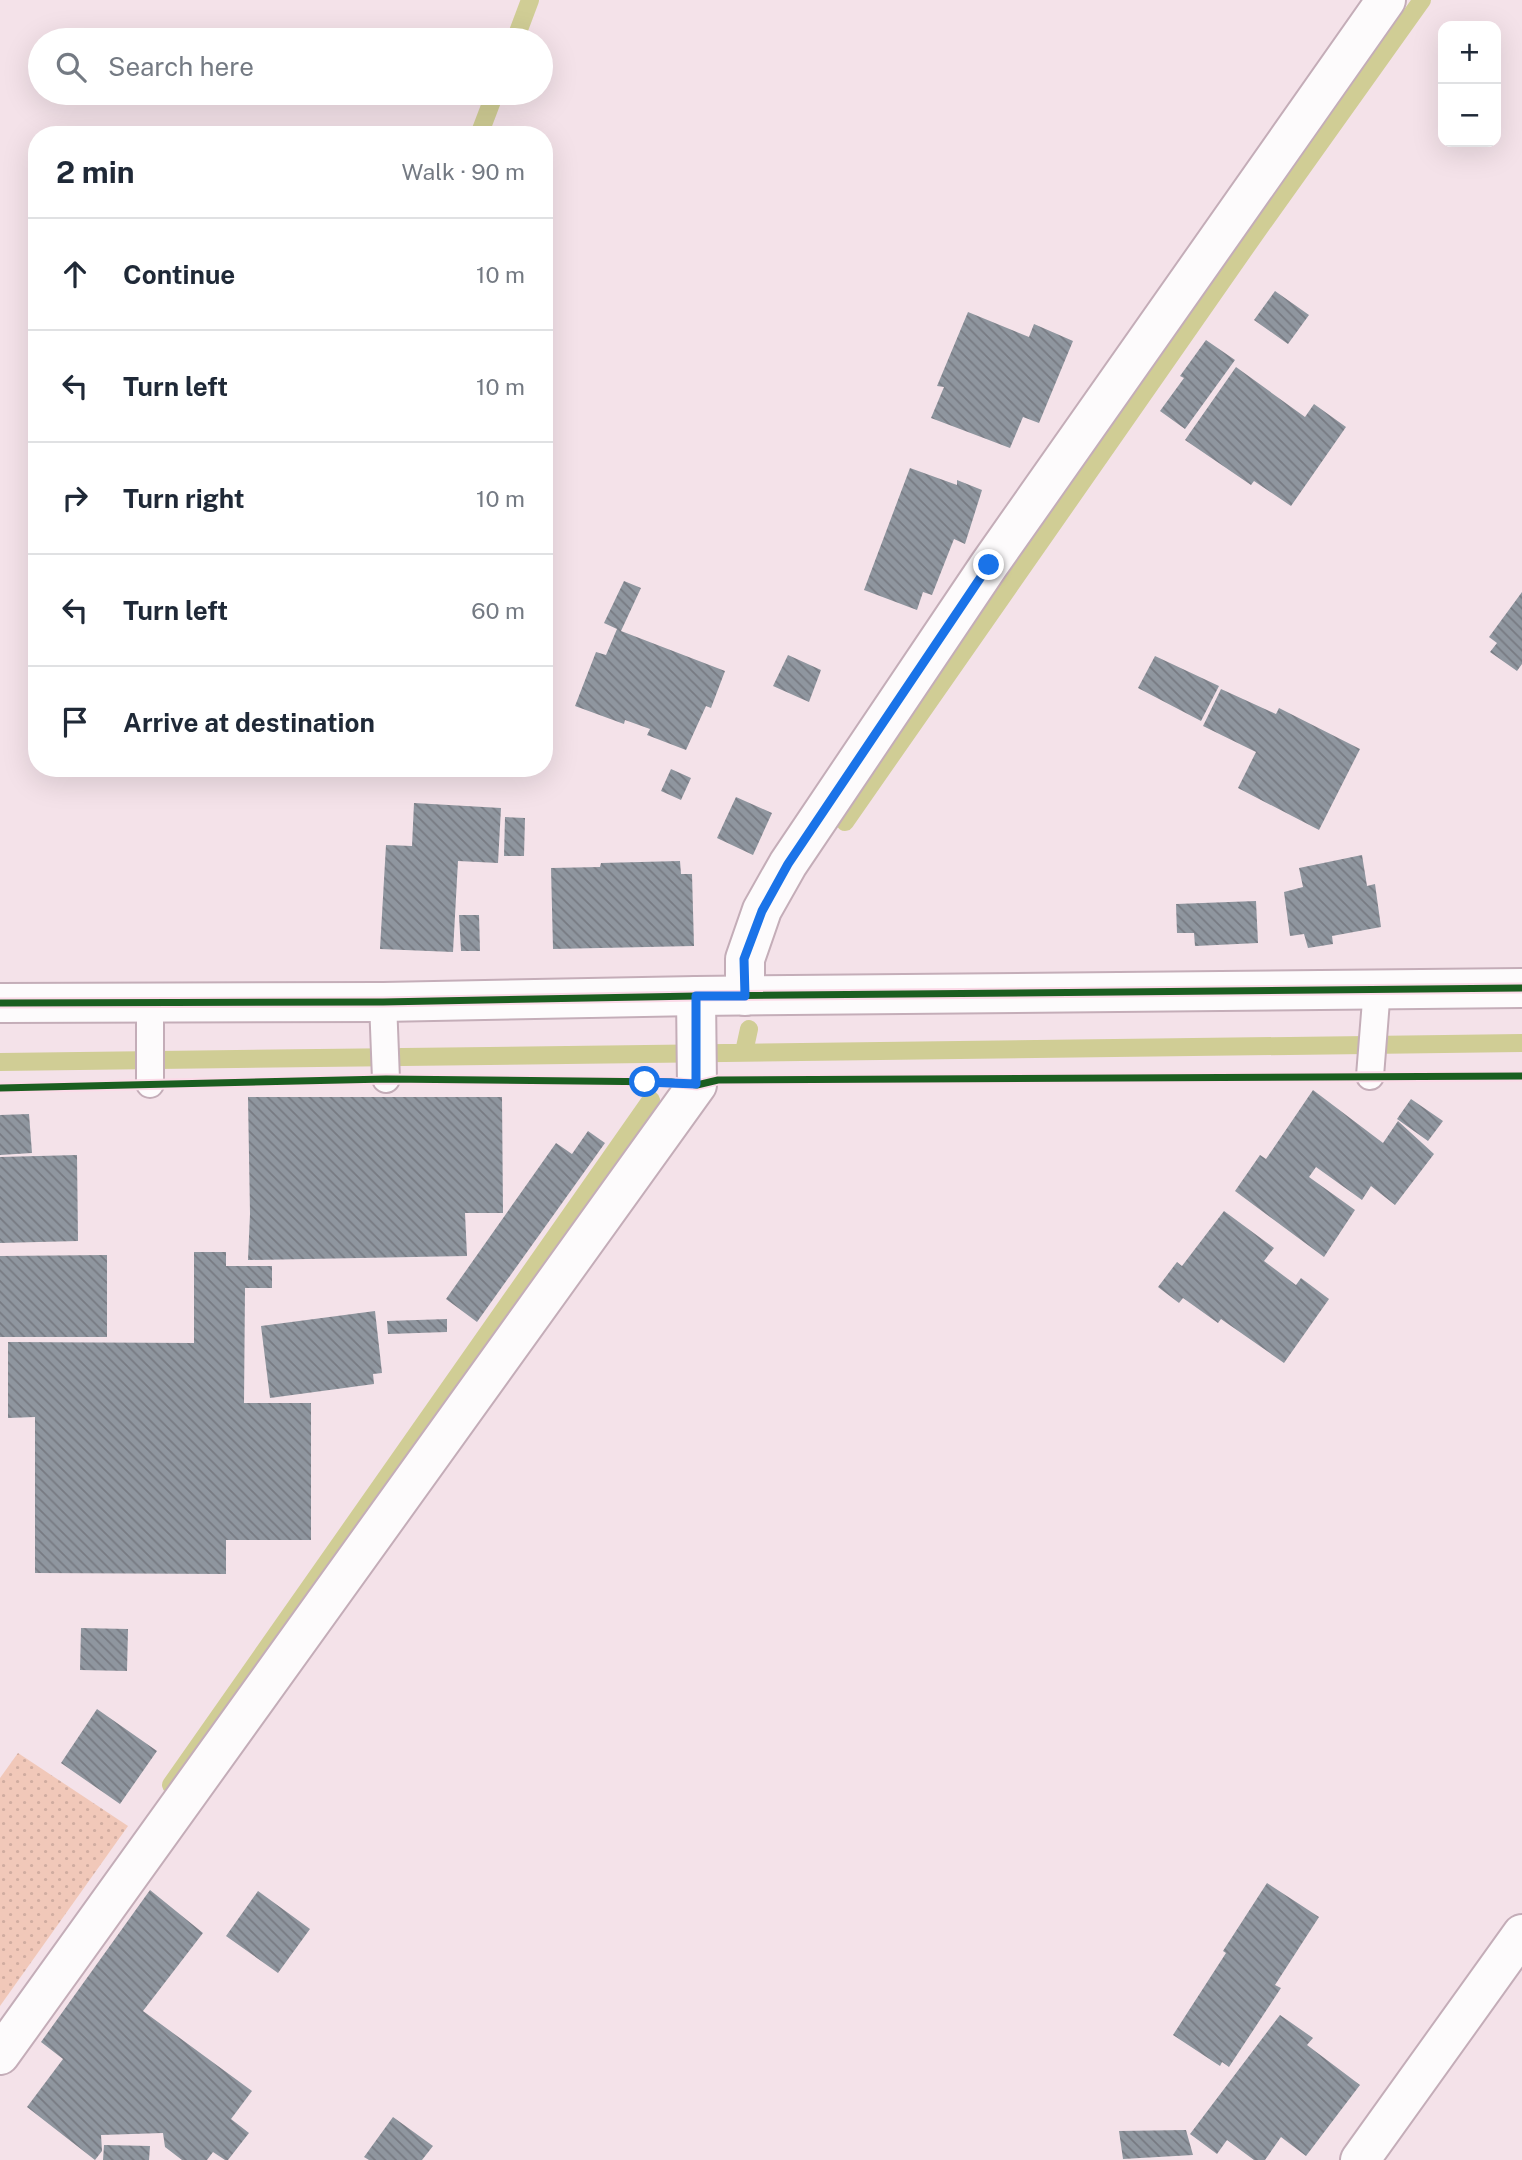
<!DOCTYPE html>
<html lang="en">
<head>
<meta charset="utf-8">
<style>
  :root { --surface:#fff; --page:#f6f6f7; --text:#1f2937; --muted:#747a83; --line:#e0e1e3 }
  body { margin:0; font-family:"Public Sans",sans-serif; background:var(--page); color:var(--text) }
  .controls { position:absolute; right:21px; top:21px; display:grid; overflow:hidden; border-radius:14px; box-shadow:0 7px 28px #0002 }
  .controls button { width:63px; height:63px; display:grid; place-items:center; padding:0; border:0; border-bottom:2px solid var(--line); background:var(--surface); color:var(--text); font:35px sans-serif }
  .stop { position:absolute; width:21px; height:21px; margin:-16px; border:5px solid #1a73e8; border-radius:50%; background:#fff }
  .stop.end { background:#1a73e8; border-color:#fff; box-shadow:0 2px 7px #0008 }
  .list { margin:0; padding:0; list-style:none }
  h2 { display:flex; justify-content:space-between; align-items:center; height:91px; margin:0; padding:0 28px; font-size:30px }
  h2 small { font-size:23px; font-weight:400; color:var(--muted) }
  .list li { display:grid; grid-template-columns:46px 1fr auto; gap:21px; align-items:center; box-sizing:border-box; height:112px; padding:0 28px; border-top:2px solid var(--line) }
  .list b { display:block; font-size:26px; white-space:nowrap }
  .list em { font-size:23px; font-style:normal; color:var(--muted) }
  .icon { flex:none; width:38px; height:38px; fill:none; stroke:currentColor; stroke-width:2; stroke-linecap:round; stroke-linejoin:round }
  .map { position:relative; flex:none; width:1522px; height:2160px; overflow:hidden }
  .search { position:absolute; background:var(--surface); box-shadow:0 7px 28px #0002; left:28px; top:28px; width:525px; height:77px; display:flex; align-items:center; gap:18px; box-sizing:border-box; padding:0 24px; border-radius:38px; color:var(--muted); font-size:26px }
  .panel { position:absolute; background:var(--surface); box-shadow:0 7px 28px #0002; left:28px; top:126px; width:525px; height:651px; border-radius:28px }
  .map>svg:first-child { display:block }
  .grass { fill:url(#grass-dots) }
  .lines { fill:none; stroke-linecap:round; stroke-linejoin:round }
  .stream { stroke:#d0cd95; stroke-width:18 }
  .building { fill:url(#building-back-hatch) }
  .service-casing { stroke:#c4adb8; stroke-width:30 }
  .minor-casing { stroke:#c4adb8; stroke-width:42 }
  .tertiary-casing { stroke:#c4adb8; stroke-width:42 }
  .path { stroke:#dcd5d8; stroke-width:4.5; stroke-dasharray:3.5 5; stroke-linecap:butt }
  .service { stroke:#fdfbfc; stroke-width:26 }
  .minor { stroke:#fdfbfc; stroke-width:38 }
  .tertiary { stroke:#fdfbfc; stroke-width:38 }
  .cycleway-casing { stroke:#fcdae8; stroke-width:11 }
  .cycleway { stroke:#1b5e20; stroke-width:7 }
  .route { stroke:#1a73e8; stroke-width:9 }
</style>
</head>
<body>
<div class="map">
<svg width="1522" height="2160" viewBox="0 0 1522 2160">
  <defs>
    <pattern id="grass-dots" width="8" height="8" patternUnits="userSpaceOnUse" patternTransform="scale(1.75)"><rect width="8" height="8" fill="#f1c8b9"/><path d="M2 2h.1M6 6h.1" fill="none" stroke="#d0aca0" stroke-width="1.8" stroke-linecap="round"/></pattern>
    <pattern id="building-back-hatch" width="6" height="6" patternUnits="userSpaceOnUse" patternTransform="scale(1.75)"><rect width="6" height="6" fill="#8f969f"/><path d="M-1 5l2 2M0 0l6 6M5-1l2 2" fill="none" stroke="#777a82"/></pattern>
  </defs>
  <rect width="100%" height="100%" fill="#f4e2e9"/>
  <!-- grass -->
  <path class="grass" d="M18,1753L128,1826L0,2006V1778Z"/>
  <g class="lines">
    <!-- stream -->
    <path class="stream" d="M515,40L530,0
      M479,135L495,93
      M845,822L1253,237L1422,0
      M744,1052L749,1029
      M0,1062L1522,1043
      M171,1785L651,1100"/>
  </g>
  <!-- building -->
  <path class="building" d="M1275,291L1309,315L1288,344L1254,320Z
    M968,312L1029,337L1034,324L1073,341L1039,423L1023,417L1010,448L931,418L944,387L937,386Z
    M1206,340L1235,360L1185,429L1160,411L1184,378L1180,376Z
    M1236,367L1305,417L1314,404L1346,427L1291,506L1254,481L1251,485L1185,440Z
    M910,468L957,485V480L982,490L965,544L954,539L932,595L923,592L917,610L864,590Z
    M624,581L641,588L621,631L725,671L711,708L706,706L686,750L647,735L650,729L625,720L624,724L575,706L596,652L606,655L617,629L604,623Z
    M1522,592V664L1517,671L1490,652L1497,643L1489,637Z
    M788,655L821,670L809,702L773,686Z
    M1155,656L1219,686L1201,721L1138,688Z
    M1221,689L1276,714L1279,708L1360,749L1319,830L1238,788L1256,752L1203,726Z
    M671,769L691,778L681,800L661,791Z
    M736,797L772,813L753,855L717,838Z
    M414,803L501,808L498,863L458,861L453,952L380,949L386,845L412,846Z
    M505,817L525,818L524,856H504Z
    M1362,855L1367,886L1375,884L1381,927L1332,936L1333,944L1308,948L1304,934L1290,936L1284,892L1303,887L1299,868Z
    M680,861L681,874H692L694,946L553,949L551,868L600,867L601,863Z
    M1256,901L1258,943L1195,946L1194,933H1177L1176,904Z
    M459,915H479L480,951H461Z
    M1313,1090L1383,1143L1398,1121L1434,1154L1395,1205L1371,1186L1362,1200L1316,1167L1309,1177L1355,1210L1324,1257L1235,1191L1260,1155L1266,1159Z
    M248,1097H502L503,1213H465L467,1256L248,1260L250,1214Z
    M1411,1099L1443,1121L1428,1141L1397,1119Z
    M29,1114L32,1153L0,1155V1115Z
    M588,1131L605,1143L477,1322L446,1299L556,1143L572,1154Z
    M77,1155L78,1241L0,1243V1157Z
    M1224,1211L1274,1248L1264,1261L1296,1285L1301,1278L1329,1299L1284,1363L1221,1319L1218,1323L1183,1298L1179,1303L1158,1287L1177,1262L1182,1266Z
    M194,1252H226V1266H272V1288H245L244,1403H311V1540H226V1574L35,1573V1417L8,1418V1342L194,1343Z
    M107,1255V1337H0V1256Z
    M375,1311L382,1373L373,1374L374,1384L270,1398L261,1326Z
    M447,1319V1332L388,1334L387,1321Z
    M81,1628L128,1629L127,1671L80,1670Z
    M97,1709L157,1751L120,1804L61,1763Z
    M1267,1883L1319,1917L1275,1985L1281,1988L1229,2067L1222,2062L1220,2066L1173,2035L1226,1953L1223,1951Z
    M150,1890L203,1933L143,2011L252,2091L231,2119L249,2133L228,2160H225L213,2152L207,2160H182L165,2147L163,2133L101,2135L102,2151L95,2160L27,2107L63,2059L41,2042Z
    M258,1891L310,1929L278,1973L226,1936Z
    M1280,2015L1313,2038L1307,2045L1360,2085L1306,2156L1281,2137L1265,2160H1254L1227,2140L1217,2154L1190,2134Z
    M393,2117L433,2146L422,2160H369L364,2157Z
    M1186,2130L1193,2155L1123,2159L1119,2131Z
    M104,2145L150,2146L149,2160H103Z"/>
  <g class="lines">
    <defs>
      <path id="service" d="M150,1001V1084
        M383,1002L386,1079
        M1370,1076L1377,988"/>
      <path id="minor" d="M745,996V959L762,910L788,864L989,565L1386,0
        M0,2055L697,1085L696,996
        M1360,2160L1522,1934"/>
      <path id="tertiary" d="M0,1003L383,1002L696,996L1522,988"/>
    </defs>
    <!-- service casing -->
    <use href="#service" class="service-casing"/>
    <!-- minor casing -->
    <use href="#minor" class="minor-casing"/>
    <!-- tertiary casing -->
    <use href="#tertiary" class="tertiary-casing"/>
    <!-- path -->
    <path class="path" d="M1414,1076H1522
      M428,1079L636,1082
      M746,1080L1325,1077
      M193,1083L342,1080
      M0,1088L108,1085"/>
    <!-- service -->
    <use href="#service" class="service"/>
    <!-- minor -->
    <use href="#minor" class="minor"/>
    <!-- tertiary -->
    <use href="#tertiary" class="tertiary"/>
    <defs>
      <path id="cycleway" d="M0,1003L383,1002L696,996L1522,988
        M0,1088L386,1079L671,1082L697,1085L718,1080L1522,1076"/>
    </defs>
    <!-- cycleway casing -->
    <use href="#cycleway" class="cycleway-casing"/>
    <!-- cycleway -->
    <use href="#cycleway" class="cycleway"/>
  </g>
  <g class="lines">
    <!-- route -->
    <path class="route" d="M645,1082L696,1084V996H745L744,959L762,911L788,864L989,565"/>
  </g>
</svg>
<div class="controls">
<button>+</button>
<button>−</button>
</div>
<div class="stop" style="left:645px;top:1082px"></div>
<div class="stop end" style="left:989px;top:565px"></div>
<div class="search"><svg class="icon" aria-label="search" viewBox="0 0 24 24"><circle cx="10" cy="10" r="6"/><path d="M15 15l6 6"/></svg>Search here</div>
<section class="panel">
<h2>2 min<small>Walk · 90 m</small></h2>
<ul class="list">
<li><svg class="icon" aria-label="ahead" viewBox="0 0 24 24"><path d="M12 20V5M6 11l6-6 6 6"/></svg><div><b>Continue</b></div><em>10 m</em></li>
<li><svg class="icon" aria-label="left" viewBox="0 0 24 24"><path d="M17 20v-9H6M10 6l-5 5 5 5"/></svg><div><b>Turn left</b></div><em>10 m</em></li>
<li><svg class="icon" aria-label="right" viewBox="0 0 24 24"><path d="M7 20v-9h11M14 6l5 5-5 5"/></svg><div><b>Turn right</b></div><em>10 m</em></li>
<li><svg class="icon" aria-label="left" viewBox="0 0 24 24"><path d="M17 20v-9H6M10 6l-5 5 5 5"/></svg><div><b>Turn left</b></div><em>60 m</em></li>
<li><svg class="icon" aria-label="arrive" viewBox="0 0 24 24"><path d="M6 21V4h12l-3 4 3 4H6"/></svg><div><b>Arrive at destination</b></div></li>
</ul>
</section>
</div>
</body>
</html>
